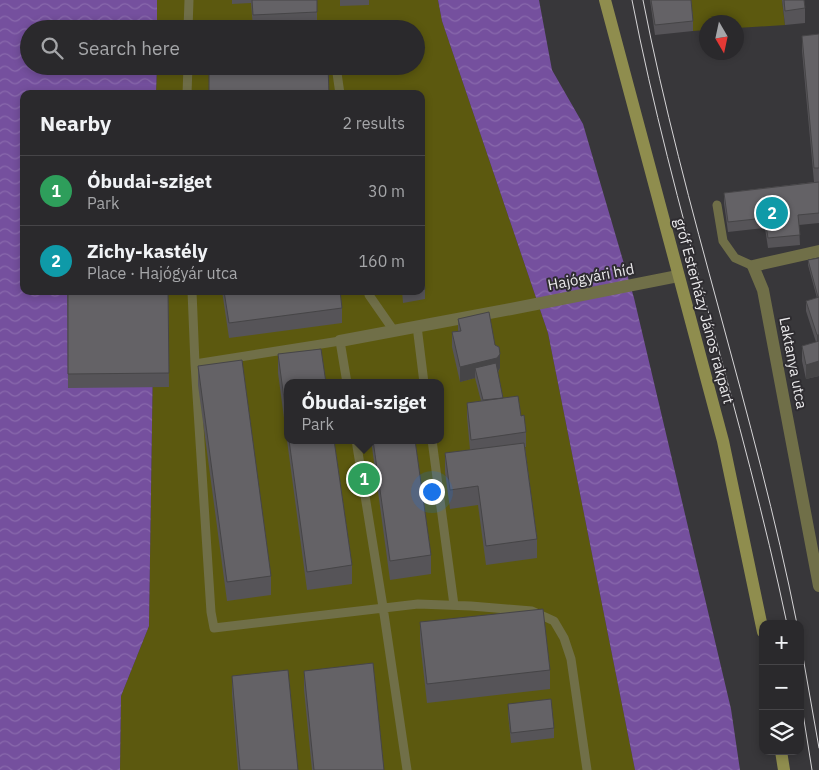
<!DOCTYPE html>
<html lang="en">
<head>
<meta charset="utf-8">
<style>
  :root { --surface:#2a292c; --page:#363538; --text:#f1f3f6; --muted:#a5a6a9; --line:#464548; --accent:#c2bd3f }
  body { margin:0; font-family:"IBM Plex Sans",sans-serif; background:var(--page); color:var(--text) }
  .controls { position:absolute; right:15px; bottom:15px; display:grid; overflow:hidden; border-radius:10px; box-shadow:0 2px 8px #0003 }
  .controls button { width:45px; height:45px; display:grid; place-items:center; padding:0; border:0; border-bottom:1px solid var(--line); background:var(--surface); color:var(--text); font:25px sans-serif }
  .compass { position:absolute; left:699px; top:15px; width:45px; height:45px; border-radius:50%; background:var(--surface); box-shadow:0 2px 8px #0003; rotate:171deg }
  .you { position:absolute; left:431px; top:491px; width:18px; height:18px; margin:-12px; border:4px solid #fff; border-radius:50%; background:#1a73e8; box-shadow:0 0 0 8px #1a73e833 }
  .badge { display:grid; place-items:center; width:32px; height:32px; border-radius:50%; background:var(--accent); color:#fff; font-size:16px; font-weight:700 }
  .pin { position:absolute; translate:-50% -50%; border:2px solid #fff; box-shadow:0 1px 5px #0006 }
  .popup { position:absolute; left:284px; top:379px; width:160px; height:65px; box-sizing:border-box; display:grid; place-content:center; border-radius:10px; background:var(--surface); filter:drop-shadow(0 1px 4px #0005); font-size:16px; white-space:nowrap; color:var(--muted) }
  .popup b { font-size:19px; color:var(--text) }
  .popup::after { content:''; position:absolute; left:50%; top:100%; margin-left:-10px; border:10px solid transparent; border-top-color:var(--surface) }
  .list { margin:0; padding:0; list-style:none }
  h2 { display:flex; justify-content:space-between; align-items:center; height:65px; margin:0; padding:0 20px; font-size:21px }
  h2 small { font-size:16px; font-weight:400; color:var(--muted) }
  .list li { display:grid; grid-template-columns:32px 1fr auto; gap:15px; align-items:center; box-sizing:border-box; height:70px; padding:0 20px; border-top:1px solid var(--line) }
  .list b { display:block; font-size:19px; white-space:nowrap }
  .list p { margin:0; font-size:16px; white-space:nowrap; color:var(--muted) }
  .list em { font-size:16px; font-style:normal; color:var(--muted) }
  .icon { flex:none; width:28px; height:28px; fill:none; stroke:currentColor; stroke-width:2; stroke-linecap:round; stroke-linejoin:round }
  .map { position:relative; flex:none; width:819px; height:770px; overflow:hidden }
  .search { position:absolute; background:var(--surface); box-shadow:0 2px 8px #0003; left:20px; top:20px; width:405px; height:55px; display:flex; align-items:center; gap:12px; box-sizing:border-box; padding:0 18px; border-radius:28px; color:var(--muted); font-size:19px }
  .panel { position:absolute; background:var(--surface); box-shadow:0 2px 8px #0003; left:20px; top:90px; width:405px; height:205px; border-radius:10px }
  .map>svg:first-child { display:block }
  .park { fill:#5c590f; fill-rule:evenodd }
  .water { fill:url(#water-waves) }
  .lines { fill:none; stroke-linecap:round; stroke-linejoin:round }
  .lane { stroke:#706f48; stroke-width:9 }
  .street { stroke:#706f48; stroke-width:12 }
  .secondary { stroke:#8f8d4e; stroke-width:12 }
  .tram { stroke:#d6d5d7; stroke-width:1 }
  .wall { fill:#565458 }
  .shaded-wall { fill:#464547 }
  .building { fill:#646266; stroke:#464547 }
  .labels { text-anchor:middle; stroke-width:4; stroke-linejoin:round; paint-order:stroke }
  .street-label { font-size:15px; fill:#ebeaec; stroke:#2e2c30 }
</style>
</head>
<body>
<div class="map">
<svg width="819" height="770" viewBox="0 0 819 770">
  <defs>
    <pattern id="water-waves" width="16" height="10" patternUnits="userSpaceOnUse" patternTransform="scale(1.25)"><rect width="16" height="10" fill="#75509e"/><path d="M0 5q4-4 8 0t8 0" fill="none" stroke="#8969ac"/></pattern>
  </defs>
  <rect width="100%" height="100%" fill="#38373a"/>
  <!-- park -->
  <path class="park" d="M157,0H438L442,21L548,333L635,770H120L121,696L149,626L154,291H421V94H156L157,66H416V29H157ZM288,383H440V440H288Z
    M689,0H782L785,25L737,28L736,22H706V30L693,31Z"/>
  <!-- water -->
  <path class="water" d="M0,0H157V29H29V66H157L156,94H24V291H154L149,626L121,696L120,770H0Z
    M438,0H539L552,70L583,124L634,298L731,709L740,770H635L548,333L442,21Z"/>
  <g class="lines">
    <!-- lane -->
    <path class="lane" d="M188,29L189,0
      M336,66L340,94
      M187,94L188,66
      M717,205L723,241L735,258L753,266
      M192,291L195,364L340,341L347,383
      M369,291V295L394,331
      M417,326L424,383
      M195,364L211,612L214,628L418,604L471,606L532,611L554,621L564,638L571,659L587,770
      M356,440L383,607L407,770
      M432,440L454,605"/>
    <!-- street -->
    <path class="street" d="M819,251L753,266L763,290L819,586
      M340,341L511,309L678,276"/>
    <!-- secondary -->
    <path class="secondary" d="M605,0L723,441L763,632
      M781,751L784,770"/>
    <!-- tram -->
    <path class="tram" d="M632,0C673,210 743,414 787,624
      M643,0C684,210 755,414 797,624
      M800,640L819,748
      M800,695L812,770"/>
  </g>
  <!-- wall -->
  <path class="wall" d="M232,0H317V27L253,28L251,3L232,4Z
    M340,0H369V5L340,6Z
    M650,0H691L693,21V31L655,35Z
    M782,0H804L805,8V23L785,25Z
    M819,34V223L799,225L800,245L768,248L765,228L728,232L724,203V193L814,182L802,51V36Z
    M819,258V376L806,379L802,361V346L816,342L806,311V301L817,298L808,265V260Z
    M421,264L425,289V299L403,303L402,291H421Z
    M67,291H168L169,387L68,388Z
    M222,291H340L342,308V323L229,338Z
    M458,319L500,368L498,373L503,398L521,416L526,432V447H525L537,539V558L486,565L478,505L450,509L445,472V453L470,450L467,417V403L481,401L475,378L460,382L452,347V332L458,331Z
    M278,354L288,383V440H334L352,565V584L307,590L278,373Z
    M198,366L271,576V595L227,601L198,385Z
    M371,440H415L431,555V574L390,580Z
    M420,622L550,670V689L427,703L420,641Z
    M304,671L384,770H312L304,690Z
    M232,676L298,770H238L232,695Z
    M508,704L554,728V738L511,743L508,714Z"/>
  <!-- shaded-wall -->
  <path class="shaded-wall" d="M817,335H819V345H817Z
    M500,354V368L497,373L475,368V378L460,382V367Z
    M819,361V376L806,379V365Z"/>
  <!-- building -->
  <path class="building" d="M252,0H317V12L253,15Z
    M651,0H691L693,21L655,25Z
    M784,0H804L805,8L785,11Z
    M301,27V29H224Z
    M819,34V168H814L802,36Z
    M209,66H328L329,94H213V92H209Z
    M819,182V213L798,215L800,235L768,238L765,218L728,222L724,193Z
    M819,258V297H818L808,260Z
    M421,264L425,289L421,290Z
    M68,291H168L169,373L68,374Z
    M224,291H340L342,308L229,323Z
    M403,291H414L403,293Z
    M819,297V335H817L806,301Z
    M489,312L495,345L499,347L500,354L497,358L460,367L452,332L461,331L458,319Z
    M819,341V361L806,365L802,346Z
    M321,349L326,383H288V428L278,354Z
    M242,360L271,576L227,582L198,366Z
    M496,363L503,398L483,400L475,368Z
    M518,396L521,416L524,415L526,432L471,440L467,403Z
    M289,440H334L352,565L307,572Z
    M373,440H415L431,555L390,561Z
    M524,443L537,539L486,546L478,486L450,490L445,453Z
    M543,609L550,670L427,684L420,622Z
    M373,663L384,770H314L304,671Z
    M288,670L298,770H240L232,676Z
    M551,699L554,728L511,733L508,704Z"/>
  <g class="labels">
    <!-- street labels -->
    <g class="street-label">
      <text transform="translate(591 277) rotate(-11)" y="5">Hajógyári híd</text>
      <text transform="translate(704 311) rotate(75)" y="5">gróf Esterházy János rakpart</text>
      <text transform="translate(793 363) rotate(79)" y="5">Laktanya utca</text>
    </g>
  </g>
</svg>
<div class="controls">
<button>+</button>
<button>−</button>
<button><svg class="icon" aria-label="layers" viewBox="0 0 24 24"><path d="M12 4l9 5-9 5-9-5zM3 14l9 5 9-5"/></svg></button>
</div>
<svg class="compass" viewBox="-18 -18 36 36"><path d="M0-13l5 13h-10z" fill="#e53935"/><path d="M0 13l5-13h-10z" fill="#a5a6a9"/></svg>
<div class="you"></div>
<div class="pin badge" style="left:364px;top:479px;background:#2e9e5b">1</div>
<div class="popup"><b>Óbudai-sziget</b>Park</div>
<div class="pin badge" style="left:772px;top:213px;background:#0f9aa8">2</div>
<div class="search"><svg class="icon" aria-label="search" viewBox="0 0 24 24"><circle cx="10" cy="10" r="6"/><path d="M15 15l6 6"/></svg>Search here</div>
<section class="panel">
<h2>Nearby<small>2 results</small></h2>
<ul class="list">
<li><span class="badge" style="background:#2e9e5b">1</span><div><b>Óbudai-sziget</b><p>Park</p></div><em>30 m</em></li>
<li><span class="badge" style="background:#0f9aa8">2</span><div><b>Zichy-kastély</b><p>Place · Hajógyár utca</p></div><em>160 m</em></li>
</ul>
</section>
</div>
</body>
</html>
